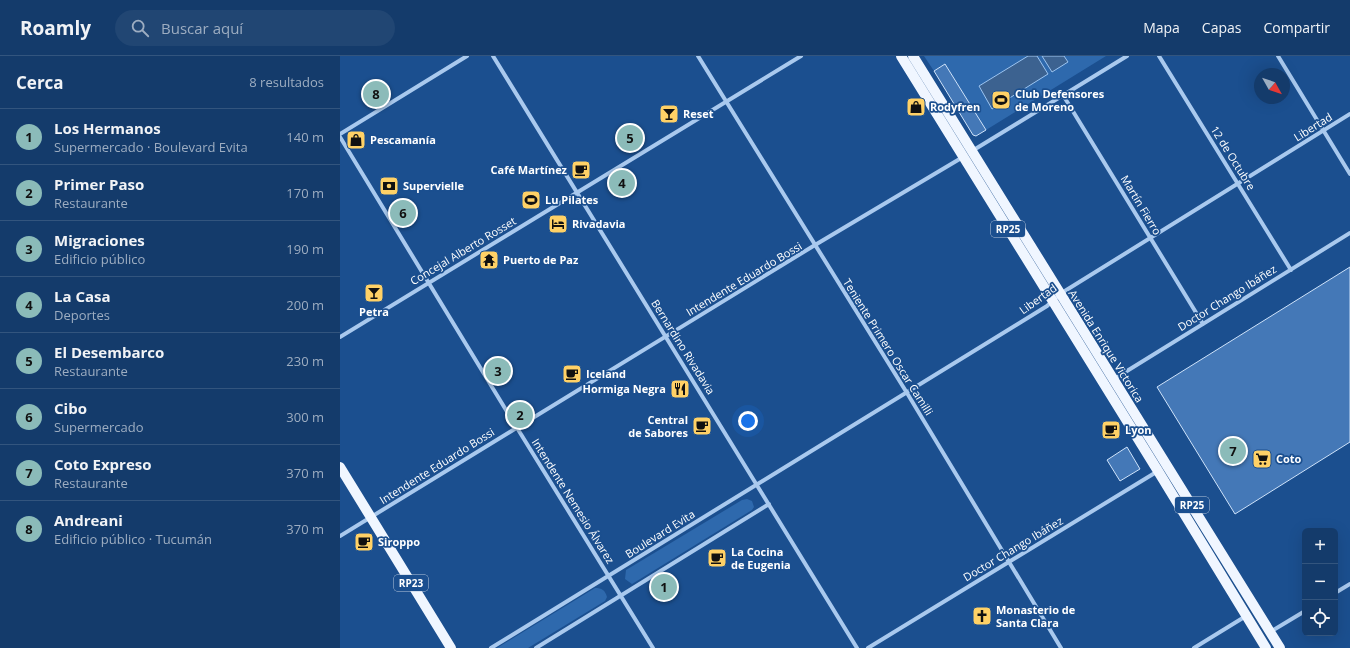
<!DOCTYPE html>
<html lang="es">
<head>
<meta charset="utf-8">
<style>
  :root { --surface:#143b6b; --page:#214673; --text:#f1f3f6; --muted:#9dadc1; --line:#33557e; --accent:#8bbbb9 }
  body { margin:0; font-family:"Open Sans",sans-serif; background:var(--page); color:var(--text) }
  .controls { position:absolute; right:12px; bottom:12px; display:grid; overflow:hidden; border-radius:6px; box-shadow:0 4px 16px #0002 }
  .controls button { width:36px; height:36px; display:grid; place-items:center; padding:0; border:0; border-bottom:1px solid var(--line); background:var(--surface); color:var(--text); font:20px sans-serif }
  .compass { position:absolute; left:914px; top:12px; width:36px; height:36px; border-radius:50%; background:var(--surface); box-shadow:0 4px 16px #0002; rotate:130deg }
  .you { position:absolute; left:408px; top:365px; width:14px; height:14px; margin:-10px; border:3px solid #fff; border-radius:50%; background:#1a73e8; box-shadow:0 0 0 6px #1a73e833 }
  .badge { display:grid; place-items:center; width:26px; height:26px; border-radius:50%; background:var(--accent); color:#111; font-size:13px; font-weight:700 }
  .pin { position:absolute; translate:-50% -50%; border:2px solid #fff; box-shadow:0 1px 4px #0006 }
  .list { margin:0; padding:0; list-style:none }
  h2 { display:flex; justify-content:space-between; align-items:center; height:52px; margin:0; padding:0 16px; font-size:17px }
  h2 small { font-size:13px; font-weight:400; color:var(--muted) }
  .list li { display:grid; grid-template-columns:26px 1fr auto; gap:12px; align-items:center; box-sizing:border-box; height:56px; padding:0 16px; border-top:1px solid var(--line) }
  .list b { display:block; font-size:15px; white-space:nowrap }
  .list p { margin:0; font-size:13px; white-space:nowrap; color:var(--muted) }
  .list em { font-size:13px; font-style:normal; color:var(--muted) }
  .icon { flex:none; width:22px; height:22px; fill:none; stroke:currentColor; stroke-width:2; stroke-linecap:round; stroke-linejoin:round }
  .map { position:relative; flex:none; width:1010px; height:592px; overflow:hidden }
  header { display:flex; align-items:center; gap:24px; box-sizing:border-box; height:56px; padding:0 20px; background:var(--surface); border-bottom:1px solid var(--line) }
  header strong { font-size:19px }
  nav { display:flex; gap:22px; margin-inline-start:auto; font-size:14px }
  .search { width:280px; height:36px; background:var(--page); display:flex; align-items:center; gap:10px; box-sizing:border-box; padding:0 14px; border-radius:22px; color:var(--muted); font-size:15px }
  main { display:flex }
  aside { flex:1; background:var(--surface) }
  .map>svg:first-child { display:block }
  .green { fill:#2e69ad }
  .water { fill:#3c6290; stroke:#9cc4f0 }
  .building { fill:#4478b7; stroke:#cfe3fa }
  .lines { fill:none; stroke-linecap:round; stroke-linejoin:round }
  .minor { stroke:#a9c9ee; stroke-width:4 }
  .primary { stroke:#f0f6ff; stroke-width:10 }
  .labels { text-anchor:middle; stroke-width:3.5; stroke-linejoin:round; paint-order:stroke }
  .shield { fill:#1b4f8f; stroke:#bbcadd; stroke-width:1 }
  .shield-label { font-size:10px; font-weight:bold; fill:#fff }
  .poi-label { font-size:11px; font-weight:bold; fill:#fff; stroke:#1b4f8f; text-anchor:start }
  .street-label { font-size:11px; fill:#fff; stroke:#1b4f8f }
</style>
</head>
<body>
<header>
<strong>Roamly</strong>
<div class="search"><svg class="icon" aria-label="search" viewBox="0 0 24 24"><circle cx="10" cy="10" r="6"/><path d="M15 15l6 6"/></svg>Buscar aquí</div>
<nav><a>Mapa</a><a>Capas</a><a>Compartir</a></nav>
</header>
<main>
<aside>
<h2>Cerca<small>8 resultados</small></h2>
<ul class="list">
<li><span class="badge">1</span><div><b>Los Hermanos</b><p>Supermercado · Boulevard Evita</p></div><em>140 m</em></li>
<li><span class="badge">2</span><div><b>Primer Paso</b><p>Restaurante</p></div><em>170 m</em></li>
<li><span class="badge">3</span><div><b>Migraciones</b><p>Edificio público</p></div><em>190 m</em></li>
<li><span class="badge">4</span><div><b>La Casa</b><p>Deportes</p></div><em>200 m</em></li>
<li><span class="badge">5</span><div><b>El Desembarco</b><p>Restaurante</p></div><em>230 m</em></li>
<li><span class="badge">6</span><div><b>Cibo</b><p>Supermercado</p></div><em>300 m</em></li>
<li><span class="badge">7</span><div><b>Coto Expreso</b><p>Restaurante</p></div><em>370 m</em></li>
<li><span class="badge">8</span><div><b>Andreani</b><p>Edificio público · Tucumán</p></div><em>370 m</em></li>
</ul>
</aside>
<div class="map">
<svg width="1010" height="592" viewBox="0 0 1010 592">
  <rect width="100%" height="100%" fill="#1b4f8f"/>
  <!-- green -->
  <path class="green" d="M584,0H766L646,74L605,8L594,15Z
    M407,443L412,445L414,451L412,454L292,528L285,523L286,514L402,444Z
    M255,532C262,532 265,534 267,541L265,545L188,592H157Z"/>
  <!-- water -->
  <path class="water" d="M688,0H697L708,18L652,53L639,30Z
    M702,0H724L728,6L712,16Z"/>
  <!-- building -->
  <path class="building" d="M605,8L646,74L636,80L633,79L594,15Z
    M1010,211V386L895,458L817,331Z
    M787,391L800,413L780,425L767,404Z"/>
  <g class="lines">
    <!-- minor -->
    <path class="minor" d="M153,0L517,592
      M358,0L567,337L721,592
      M819,0L951,214
      M938,0L1010,118
      M723,39L863,268
      M0,78L127,0
      M0,81L166,354L313,592
      M632,95L787,0
      M0,281L461,0
      M774,323L1010,177
      M0,480L475,189L623,101
      M995,537L1010,528
      M930,576L965,555
      M151,592L707,250L720,238L1010,58
      M196,592L429,448
      M528,592L818,415
      M854,592L906,560"/>
    <!-- primary -->
    <path class="primary" d="M561,0L818,415L926,592
      M573,0L940,592
      M0,411L111,592"/>
  </g>
  <!-- icons -->
  <defs>
    <symbol id="stadium-square" viewBox="-11 -11 22 22"><rect x="-9" y="-9" width="18" height="18" rx="4" fill="#ffd166" stroke="#1b4f8f"/><path d="M0-5a6.5 5 0 1 0 0 10a6.5 5 0 1 0 0-10ZM-3.5-1.8h7v3.6h-7Z" fill="#111"/></symbol>
    <symbol id="shop-square" viewBox="-11 -11 22 22"><rect x="-9" y="-9" width="18" height="18" rx="4" fill="#ffd166" stroke="#1b4f8f"/><path d="M-5-2.5h2.3a2.7 3.5 0 0 1 5.4 0H5L5.5 6h-11ZM-1.5-2.5h3a1.5 2.3 0 0 0-3 0Z" fill="#111"/></symbol>
    <symbol id="bar-square" viewBox="-11 -11 22 22"><rect x="-9" y="-9" width="18" height="18" rx="4" fill="#ffd166" stroke="#1b4f8f"/><path d="M-6-5H6L.8 .8V4.5H3.5V6h-7V4.5H-.8V.8Z" fill="#111"/></symbol>
    <symbol id="cafe-square" viewBox="-11 -11 22 22"><rect x="-9" y="-9" width="18" height="18" rx="4" fill="#ffd166" stroke="#1b4f8f"/><path d="M-5.5-4.5H6V0H3Q3 3.5 0 3.5H-2.5Q-5.5 3.5-5.5 0ZM3-3.2v2h1.7v-2ZM-6 4.5H4V6H-6Z" fill="#111"/></symbol>
    <symbol id="bank-square" viewBox="-11 -11 22 22"><rect x="-9" y="-9" width="18" height="18" rx="4" fill="#ffd166" stroke="#1b4f8f"/><path d="M-6-4H6V4H-6ZM0-2.3a2.3 2.3 0 1 0 0 4.6a2.3 2.3 0 1 0 0-4.6Z" fill="#111"/></symbol>
    <symbol id="hotel-square" viewBox="-11 -11 22 22"><rect x="-9" y="-9" width="18" height="18" rx="4" fill="#ffd166" stroke="#1b4f8f"/><path d="M-6-4.5h1.5V1H6V5H4.5V3h-9V5H-6ZM-4 0a1.8 1.8 0 1 1 3.6 0ZM.5 0V-2.5h3Q6-2.5 6 0Z" fill="#111"/></symbol>
    <symbol id="temple-square" viewBox="-11 -11 22 22"><rect x="-9" y="-9" width="18" height="18" rx="4" fill="#ffd166" stroke="#1b4f8f"/><path d="M0-6L5-2H3V0L6.5 2.5H4V6H1.5V3h-3V6H-4V2.5H-6.5L-3 0V-2H-5Z" fill="#111"/></symbol>
    <symbol id="restaurant-square" viewBox="-11 -11 22 22"><rect x="-9" y="-9" width="18" height="18" rx="4" fill="#ffd166" stroke="#1b4f8f"/><path d="M-5-6h1v4h1v-4h1v4h1v-4h1v5L-1.5 .5V6h-2V.5L-5-1ZM5-6V6H3V1.5H1.5Q1.5-4 5-6Z" fill="#111"/></symbol>
    <symbol id="supermarket-square" viewBox="-11 -11 22 22"><rect x="-9" y="-9" width="18" height="18" rx="4" fill="#ffd166" stroke="#1b4f8f"/><path d="M-6-5.5h2.5l.6 2H6L4.5 2H-2.5L-4.4-4H-6ZM-1.5 3.2a1.3 1.3 0 1 0 .1 0ZM3 3.2a1.3 1.3 0 1 0 .1 0Z" fill="#111"/></symbol>
    <symbol id="church-square" viewBox="-11 -11 22 22"><rect x="-9" y="-9" width="18" height="18" rx="4" fill="#ffd166" stroke="#1b4f8f"/><path d="M-1.2-6h2.4v3.5h3.3v2.4h-3.3V6h-2.4V-.1h-3.3v-2.4h3.3Z" fill="#111"/></symbol>
  </defs>
  <g fill-rule="evenodd">
    <use href="#stadium-square" x="650" y="33" width="22" height="22"/>
    <use href="#shop-square" x="565" y="40" width="22" height="22"/>
    <use href="#bar-square" x="318" y="47" width="22" height="22"/>
    <use href="#shop-square" x="5" y="73" width="22" height="22"/>
    <use href="#cafe-square" x="230" y="103" width="22" height="22"/>
    <use href="#bank-square" x="38" y="119" width="22" height="22"/>
    <use href="#stadium-square" x="180" y="133" width="22" height="22"/>
    <use href="#hotel-square" x="207" y="157" width="22" height="22"/>
    <use href="#temple-square" x="138" y="193" width="22" height="22"/>
    <use href="#bar-square" x="23" y="226" width="22" height="22"/>
    <use href="#cafe-square" x="221" y="307" width="22" height="22"/>
    <use href="#restaurant-square" x="329" y="322" width="22" height="22"/>
    <use href="#cafe-square" x="351" y="359" width="22" height="22"/>
    <use href="#cafe-square" x="760" y="363" width="22" height="22"/>
    <use href="#supermarket-square" x="911" y="392" width="22" height="22"/>
    <use href="#cafe-square" x="13" y="475" width="22" height="22"/>
    <use href="#cafe-square" x="366" y="491" width="22" height="22"/>
    <use href="#church-square" x="631" y="549" width="22" height="22"/>
  </g>
  <g class="labels">
    <!-- shield labels -->
    <g class="shield">
      <rect x="651" y="165" width="34" height="16" rx="3"/>
      <rect x="835" y="441" width="34" height="16" rx="3"/>
      <rect x="54" y="519" width="34" height="16" rx="3"/>
    </g>
    <g class="shield-label">
      <text x="668" y="177">RP25</text>
      <text x="852" y="453">RP25</text>
      <text x="71" y="531">RP23</text>
    </g>
    <!-- poi labels -->
    <g class="poi-label">
      <text x="675" y="42">Club Defensores<tspan x="675" dy="13">de Moreno</tspan></text>
      <text x="590" y="55">Rodyfren</text>
      <text x="343" y="62">Reset</text>
      <text x="30" y="88">Pescamanía</text>
      <text x="227" y="118" text-anchor="end">Café Martínez</text>
      <text x="63" y="134">Supervielle</text>
      <text x="205" y="148">Lu Pilates</text>
      <text x="232" y="172">Rivadavia</text>
      <text x="163" y="208">Puerto de Paz</text>
      <text x="34" y="260" text-anchor="middle">Petra</text>
      <text x="246" y="322">Iceland</text>
      <text x="326" y="337" text-anchor="end">Hormiga Negra</text>
      <text x="348" y="368" text-anchor="end">Central<tspan x="348" dy="13">de Sabores</tspan></text>
      <text x="785" y="378">Lyon</text>
      <text x="936" y="407">Coto</text>
      <text x="38" y="490">Siroppo</text>
      <text x="391" y="500">La Cocina<tspan x="391" dy="13">de Eugenia</tspan></text>
      <text x="656" y="558">Monasterio de<tspan x="656" dy="13">Santa Clara</tspan></text>
    </g>
    <!-- street labels -->
    <g class="street-label">
      <text transform="translate(973 71) rotate(-32)" y="4">Libertad</text>
      <text transform="translate(893 102) rotate(58)" y="4">12 de Octubre</text>
      <text transform="translate(801 149) rotate(59)" y="4">Martín Fierro</text>
      <text transform="translate(123 195) rotate(-31)" y="4">Concejal Alberto Rosset</text>
      <text transform="translate(404 223) rotate(-31)" y="4">Intendente Eduardo Bossi</text>
      <text transform="translate(887 242) rotate(-32)" y="4">Doctor Chango Ibáñez</text>
      <text transform="translate(698 243) rotate(-36)" y="4">Libertad</text>
      <text transform="translate(766 290) rotate(58)" y="4">Avenida Enrique Victorica</text>
      <text transform="translate(343 291) rotate(58)" y="4">Bernardino Rivadavia</text>
      <text transform="translate(548 291) rotate(58)" y="4">Teniente Primero Oscar Camilli</text>
      <text transform="translate(97 410) rotate(-32)" y="4">Intendente Eduardo Bossi</text>
      <text transform="translate(233 445) rotate(58)" y="4">Intendente Nemesio Álvarez</text>
      <text transform="translate(320 478) rotate(-32)" y="4">Boulevard Evita</text>
      <text transform="translate(673 493) rotate(-31)" y="4">Doctor Chango Ibáñez</text>
    </g>
  </g>
</svg>
<div class="controls">
<button>+</button>
<button>−</button>
<button><svg class="icon" aria-label="locate" viewBox="0 0 24 24"><circle cx="12" cy="12" r="6"/><path d="M12 2v4M12 18v4M2 12h4M18 12h4"/></svg></button>
</div>
<svg class="compass" viewBox="-18 -18 36 36"><path d="M0-13l5 13h-10z" fill="#e53935"/><path d="M0 13l5-13h-10z" fill="#9dadc1"/></svg>
<div class="you"></div>
<div class="pin badge" style="left:324px;top:531px">1</div>
<div class="pin badge" style="left:180px;top:359px">2</div>
<div class="pin badge" style="left:158px;top:315px">3</div>
<div class="pin badge" style="left:282px;top:127px">4</div>
<div class="pin badge" style="left:290px;top:82px">5</div>
<div class="pin badge" style="left:63px;top:157px">6</div>
<div class="pin badge" style="left:893px;top:395px">7</div>
<div class="pin badge" style="left:36px;top:38px">8</div>
</div>
</main>
</body>
</html>
